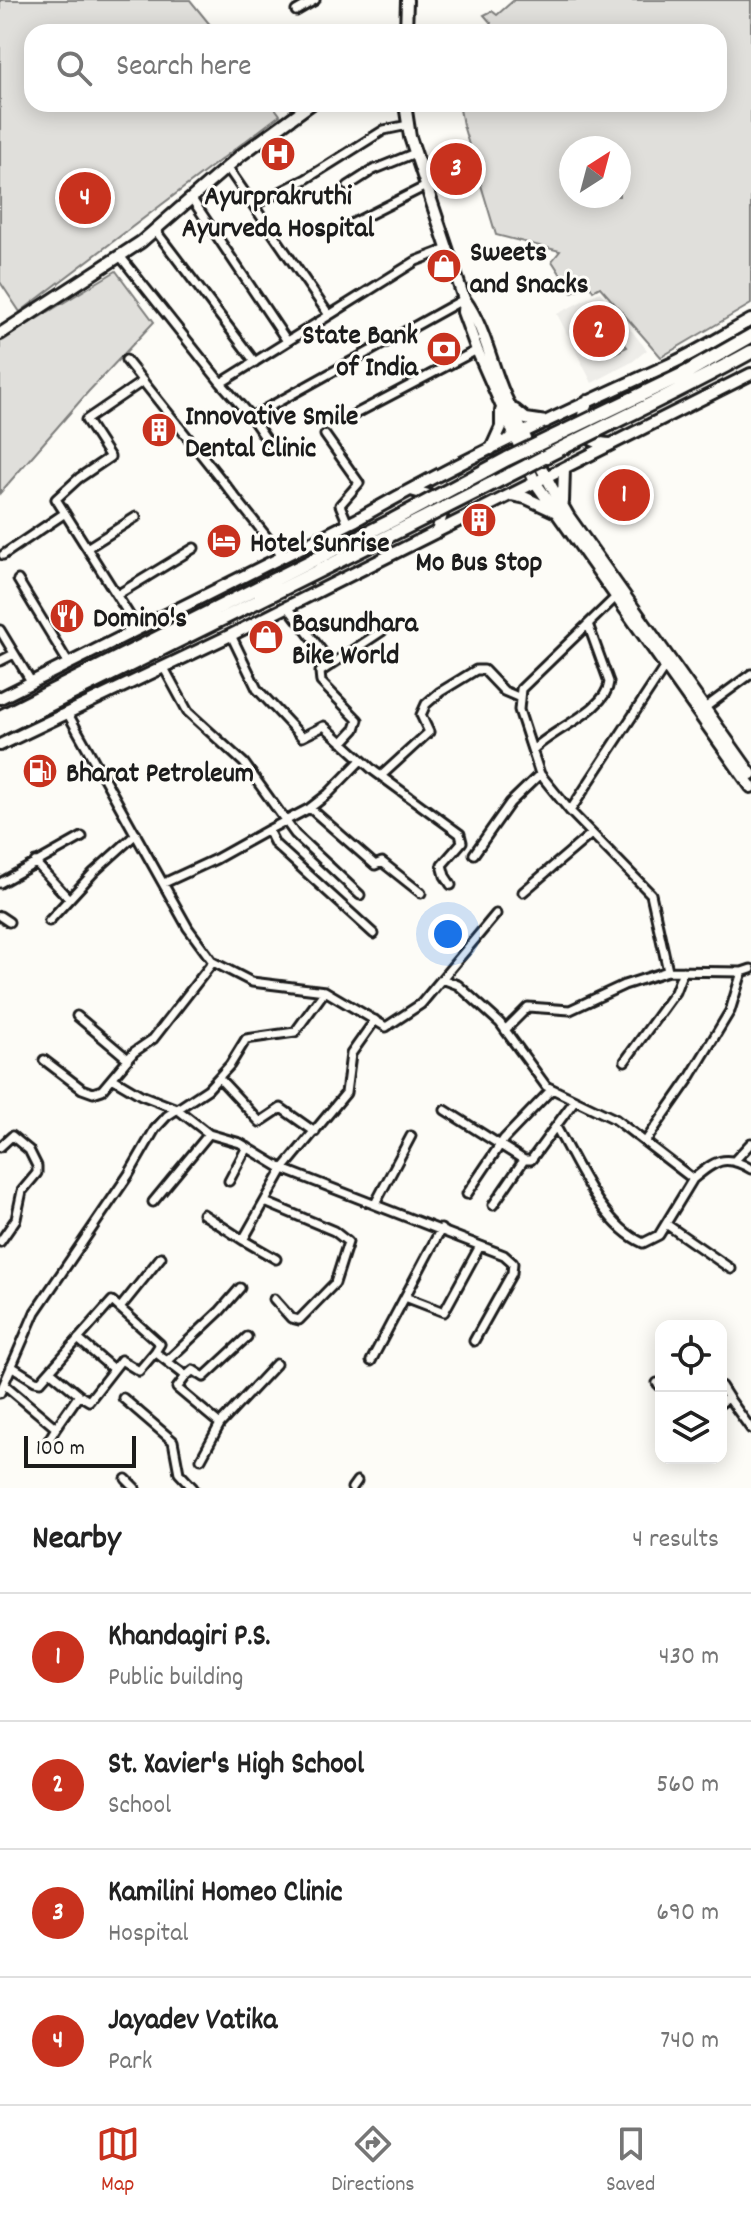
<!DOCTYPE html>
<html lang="en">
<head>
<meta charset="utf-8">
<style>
  :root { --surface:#fff; --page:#f6f6f6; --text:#222; --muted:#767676; --line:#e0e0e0; --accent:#c8321e }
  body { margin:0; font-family:Dekko,sans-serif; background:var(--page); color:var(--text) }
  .controls { position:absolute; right:24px; bottom:24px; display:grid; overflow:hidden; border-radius:16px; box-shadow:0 4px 20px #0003 }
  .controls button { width:72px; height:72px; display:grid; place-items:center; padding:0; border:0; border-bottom:2px solid var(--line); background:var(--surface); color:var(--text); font:40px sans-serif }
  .compass { position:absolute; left:559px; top:136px; width:72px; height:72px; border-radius:50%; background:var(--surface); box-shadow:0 4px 20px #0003; rotate:36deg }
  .scale { position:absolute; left:24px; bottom:20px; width:112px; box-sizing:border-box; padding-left:8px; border:4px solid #1c1c1c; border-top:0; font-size:22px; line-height:28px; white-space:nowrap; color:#1c1c1c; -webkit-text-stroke:6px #fdfcf7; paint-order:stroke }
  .you { position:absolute; left:448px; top:934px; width:28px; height:28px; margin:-20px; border:6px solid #fff; border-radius:50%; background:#1a73e8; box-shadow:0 0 0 12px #1a73e833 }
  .badge { display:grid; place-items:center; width:52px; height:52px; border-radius:50%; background:var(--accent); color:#fff; font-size:26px; font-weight:700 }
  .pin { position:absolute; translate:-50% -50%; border:4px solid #fff; box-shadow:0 2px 8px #0006 }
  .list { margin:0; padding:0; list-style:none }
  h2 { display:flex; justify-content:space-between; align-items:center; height:104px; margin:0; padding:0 32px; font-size:34px }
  h2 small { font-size:26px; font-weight:400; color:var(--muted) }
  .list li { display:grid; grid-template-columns:52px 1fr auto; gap:24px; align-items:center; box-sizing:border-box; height:128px; padding:0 32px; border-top:2px solid var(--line) }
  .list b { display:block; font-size:30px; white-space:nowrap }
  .list p { margin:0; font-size:26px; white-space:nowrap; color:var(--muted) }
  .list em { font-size:26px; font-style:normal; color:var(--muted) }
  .icon { flex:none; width:44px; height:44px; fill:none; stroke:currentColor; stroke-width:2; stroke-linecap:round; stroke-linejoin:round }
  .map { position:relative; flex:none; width:751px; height:1488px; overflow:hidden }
  .search { position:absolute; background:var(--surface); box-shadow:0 4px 20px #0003; left:24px; right:24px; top:24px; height:88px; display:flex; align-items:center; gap:20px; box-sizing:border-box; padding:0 28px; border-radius:24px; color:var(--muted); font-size:30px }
  .sheet { height:616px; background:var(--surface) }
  nav { display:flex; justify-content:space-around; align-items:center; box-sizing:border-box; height:112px; border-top:2px solid var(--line); background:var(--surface); font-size:22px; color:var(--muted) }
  nav a { display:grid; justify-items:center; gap:4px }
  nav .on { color:var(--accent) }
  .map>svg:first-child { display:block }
  .built { fill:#eeede9 }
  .green { fill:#e0dfdb; stroke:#7e7e7c; stroke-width:2; fill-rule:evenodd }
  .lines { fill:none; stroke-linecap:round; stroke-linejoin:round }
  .street-casing { stroke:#1c1c1c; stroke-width:13 }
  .secondary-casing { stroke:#1c1c1c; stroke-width:16 }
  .street { stroke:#fdfcf7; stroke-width:7 }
  .secondary { stroke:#fdfcf7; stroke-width:10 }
  .highway-bridge-casing { stroke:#1c1c1c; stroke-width:18; stroke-linecap:butt }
  .highway-bridge { stroke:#fdfcf7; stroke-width:12 }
  .labels { text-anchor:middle; stroke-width:6; stroke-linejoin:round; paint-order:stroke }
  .poi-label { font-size:28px; font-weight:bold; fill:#1c1c1c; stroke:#fdfcf7; text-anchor:start }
</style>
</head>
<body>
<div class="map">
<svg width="751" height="1488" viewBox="0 0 751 1488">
  <rect width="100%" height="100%" fill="#fdfcf7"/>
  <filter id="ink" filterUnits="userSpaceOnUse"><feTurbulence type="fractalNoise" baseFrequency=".0125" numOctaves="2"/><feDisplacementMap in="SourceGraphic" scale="16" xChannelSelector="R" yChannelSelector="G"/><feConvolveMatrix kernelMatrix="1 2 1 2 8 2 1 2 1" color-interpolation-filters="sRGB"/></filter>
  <g filter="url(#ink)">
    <!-- built -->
    <path class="built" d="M600,292L647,350L632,362L592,383L557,314Z"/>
    <!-- green -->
    <path class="green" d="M0,0H190L216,32H32V104H272L280,115L20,312L0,282Z
      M514,0H751V304L661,357L600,287L593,291L589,284L572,292L552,261L560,251L496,235L463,125L459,104H719V32H486L491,23L484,15L492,11L497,15ZM619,148V196H571V148Z
      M116,271L154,322L88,392L0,493V341Z
      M599,311L627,347L615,353L604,336L587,344L577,323Z"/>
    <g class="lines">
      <defs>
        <path id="street" d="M296,11L315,0
          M227,167L329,315
          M348,186L373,170L415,153
          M192,199L287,341
          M254,205L306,179L384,130L408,125
          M349,225L426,186
          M155,230L255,362
          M120,256L221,383L251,417L464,299
          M126,360L282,556
          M221,383L416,261L447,249
          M251,417L273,449
          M342,421L477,350
          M325,435L359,483L340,505L348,524
          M87,548L136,517
          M3,555L65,513
          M18,580L69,664
          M117,595L194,548
          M617,596L521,689L519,710L540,774L570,811L651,894L668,971
          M288,607L331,663
          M138,629L56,499L79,478L110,457L86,420L143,381
          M0,630L32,683
          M231,635L257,689L302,737L324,726L374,771L460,834L462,842L442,865L445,876L451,885
          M0,661L14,654
          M164,668L188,712L244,763L295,834L360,895
          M706,707L751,674
          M68,714L188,928L213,962L252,982L325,991L386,1027L421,1004L496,914
          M342,743L355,729L358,720L321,682L320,672L382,631
          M533,750C551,730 607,710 609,682L588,624
          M361,760L328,794L310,808L268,830L275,844L374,934
          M381,776L429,732L421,715L426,704L440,692L476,670H484L504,691L518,697
          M310,808L375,865L382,862L421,893
          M570,811L666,665
          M474,854L510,803L540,774
          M35,862L69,899
          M0,883L82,837
          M164,883L216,859L268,830
          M523,892L591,834
          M0,916L9,922
          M49,921L94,872L136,834
          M442,979L458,985L500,1023L546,1086L615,1119L693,1179C715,1161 725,1153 751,1169
          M77,1016L128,1059
          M375,1020L351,1054L346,1093L283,1169L504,1255L513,1263L512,1273L474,1341
          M505,1030L528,1007L570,1010L624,985L668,971L742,972
          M44,1060L82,1089L93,1093L102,1090L134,1052L153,1039L213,962
          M625,1061L675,992L683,971
          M112,1078L141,1095L177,1109L209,1134L240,1143L283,1169L243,1240L276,1259
          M219,1078L260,1122L281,1108L315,1132
          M445,1110L524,1160H531L575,1100
          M556,1127C578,1165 602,1225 643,1243L659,1235L693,1179
          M645,1142L689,1079L730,1011L742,972L751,969
          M0,1147L12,1136L29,1150L37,1166V1173L22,1191L16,1219L0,1242
          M736,1159L751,1143
          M229,1181L247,1147
          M467,1194L504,1139L552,1089
          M153,1202L209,1134
          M265,1202L334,1231L348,1242L335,1283L299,1320L291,1318L274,1299
          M375,1204L411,1136
          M493,1205L524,1160
          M203,1214L243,1240
          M666,1224L731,1269
          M405,1297L444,1312L480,1246
          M120,1308L161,1257
          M78,1339L113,1369
          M167,1361L220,1311L240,1288
          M371,1361L441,1229
          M11,1366L35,1381L40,1382L112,1301L160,1344L155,1352
          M50,1371L79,1395
          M186,1376L193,1370L204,1377L247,1337
          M657,1383L661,1387
          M5,1385L56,1428L79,1395L89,1401L121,1360L139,1371L155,1352L186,1376L177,1388L220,1424L201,1459
          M721,1386L728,1397
          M0,1393L35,1312L129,1174L155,1129L167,1116L208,1089L230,1065L246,1039L295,1032L325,991
          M123,1398L173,1441L179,1473L193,1488
          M721,1403L728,1397L751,1429
          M220,1424L276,1364
          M47,1443L56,1428
          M126,1479L135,1488
          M352,1488L357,1481"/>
        <path id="secondary" d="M406,32L407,0
          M405,104L410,137L464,299C485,327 491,365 505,396C524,437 546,478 569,517L751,774
          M464,299L463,312L477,350L535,482L751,787
          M0,334L141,242L241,155L311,104
          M588,401C577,424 581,443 611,444
          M515,410L526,419L546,422
          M491,449L501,427V411
          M411,490L432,496L440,502L442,514L437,532
          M512,495L526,498L554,511
          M563,502L564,468
          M0,698L356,520C455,463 560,414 664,367C694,354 722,336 751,320
          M0,745L231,635L751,374"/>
      </defs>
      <!-- street casing -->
      <use href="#street" class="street-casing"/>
      <!-- secondary casing -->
      <use href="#secondary" class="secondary-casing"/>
      <!-- street -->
      <use href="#street" class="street"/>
      <!-- secondary -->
      <use href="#secondary" class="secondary"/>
      <defs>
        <path id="highway-bridge" d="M0,717L393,520L507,459L684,374L751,336
          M0,729C175,642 351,556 525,467C600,428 677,393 751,352"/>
      </defs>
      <!-- highway-bridge casing -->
      <use href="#highway-bridge" class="highway-bridge-casing"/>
      <!-- highway-bridge -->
      <use href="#highway-bridge" class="highway-bridge"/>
    </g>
  </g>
  <!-- icons -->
  <defs>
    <symbol id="hospital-disc" viewBox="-11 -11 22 22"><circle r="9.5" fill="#c8321e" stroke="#fdfcf7"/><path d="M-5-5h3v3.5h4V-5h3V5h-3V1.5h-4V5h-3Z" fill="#fff"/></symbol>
    <symbol id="shop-disc" viewBox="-11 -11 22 22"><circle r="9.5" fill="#c8321e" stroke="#fdfcf7"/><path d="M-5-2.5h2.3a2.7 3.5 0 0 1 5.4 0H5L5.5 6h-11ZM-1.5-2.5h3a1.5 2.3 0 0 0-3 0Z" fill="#fff"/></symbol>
    <symbol id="bank-disc" viewBox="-11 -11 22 22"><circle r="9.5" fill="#c8321e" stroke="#fdfcf7"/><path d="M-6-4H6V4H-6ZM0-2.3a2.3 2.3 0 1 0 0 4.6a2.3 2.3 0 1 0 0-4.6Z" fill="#fff"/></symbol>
    <symbol id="building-disc" viewBox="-11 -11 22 22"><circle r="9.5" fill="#c8321e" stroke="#fdfcf7"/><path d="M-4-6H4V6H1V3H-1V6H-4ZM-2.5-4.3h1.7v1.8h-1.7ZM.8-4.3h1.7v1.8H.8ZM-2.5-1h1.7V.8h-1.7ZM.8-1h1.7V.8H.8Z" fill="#fff"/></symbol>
    <symbol id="hotel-disc" viewBox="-11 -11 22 22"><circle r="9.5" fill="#c8321e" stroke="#fdfcf7"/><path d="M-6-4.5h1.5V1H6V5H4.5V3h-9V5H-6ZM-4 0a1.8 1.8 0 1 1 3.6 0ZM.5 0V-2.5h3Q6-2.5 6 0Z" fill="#fff"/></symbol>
    <symbol id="restaurant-disc" viewBox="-11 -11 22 22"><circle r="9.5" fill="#c8321e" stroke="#fdfcf7"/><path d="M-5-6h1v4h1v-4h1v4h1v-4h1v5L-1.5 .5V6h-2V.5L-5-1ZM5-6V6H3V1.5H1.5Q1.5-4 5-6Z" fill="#fff"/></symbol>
    <symbol id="fuel-disc" viewBox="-11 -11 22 22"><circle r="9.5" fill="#c8321e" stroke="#fdfcf7"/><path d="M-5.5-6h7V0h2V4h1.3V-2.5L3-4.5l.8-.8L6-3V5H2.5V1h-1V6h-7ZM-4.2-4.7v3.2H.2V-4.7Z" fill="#fff"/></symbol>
  </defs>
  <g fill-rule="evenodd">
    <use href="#hospital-disc" x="258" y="134" width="40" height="40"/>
    <use href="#shop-disc" x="424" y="246" width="40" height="40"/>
    <use href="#bank-disc" x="424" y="329" width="40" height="40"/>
    <use href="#building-disc" x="139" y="410" width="40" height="40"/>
    <use href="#building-disc" x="459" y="500" width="40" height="40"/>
    <use href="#hotel-disc" x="204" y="521" width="40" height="40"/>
    <use href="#restaurant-disc" x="47" y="596" width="40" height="40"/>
    <use href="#shop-disc" x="246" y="617" width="40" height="40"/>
    <use href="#fuel-disc" x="20" y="751" width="40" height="40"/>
  </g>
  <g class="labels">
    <!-- poi labels -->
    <g class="poi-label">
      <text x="278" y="204" text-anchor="middle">Ayurprakruthi<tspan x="278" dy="32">Ayurveda Hospital</tspan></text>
      <text x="470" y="260">Sweets<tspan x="470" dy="32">and Snacks</tspan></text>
      <text x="418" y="343" text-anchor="end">State Bank<tspan x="418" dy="32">of India</tspan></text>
      <text x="185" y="424">Innovative Smile<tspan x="185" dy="32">Dental Clinic</tspan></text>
      <text x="250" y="551">Hotel Sunrise</text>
      <text x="479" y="570" text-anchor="middle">Mo Bus Stop</text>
      <text x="93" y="626">Domino's</text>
      <text x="292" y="631">Basundhara<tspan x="292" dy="32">Bike World</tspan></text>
      <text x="66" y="781">Bharat Petroleum</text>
    </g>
  </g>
</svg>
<div class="controls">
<button><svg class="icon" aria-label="locate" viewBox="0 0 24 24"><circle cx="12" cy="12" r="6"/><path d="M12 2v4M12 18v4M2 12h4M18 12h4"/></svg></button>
<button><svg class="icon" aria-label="layers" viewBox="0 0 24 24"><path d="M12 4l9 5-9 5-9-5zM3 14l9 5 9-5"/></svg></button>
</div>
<svg class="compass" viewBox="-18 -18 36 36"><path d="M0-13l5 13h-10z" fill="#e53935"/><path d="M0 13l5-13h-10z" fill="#767676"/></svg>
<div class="scale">100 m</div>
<div class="you"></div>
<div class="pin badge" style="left:624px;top:495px">1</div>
<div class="pin badge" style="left:599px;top:331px">2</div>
<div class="pin badge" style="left:456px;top:169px">3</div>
<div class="pin badge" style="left:85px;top:198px">4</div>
<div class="search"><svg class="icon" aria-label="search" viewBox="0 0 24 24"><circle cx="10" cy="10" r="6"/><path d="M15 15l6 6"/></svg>Search here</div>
</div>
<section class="sheet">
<h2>Nearby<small>4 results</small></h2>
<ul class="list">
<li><span class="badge">1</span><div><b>Khandagiri P.S.</b><p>Public building</p></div><em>430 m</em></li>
<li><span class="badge">2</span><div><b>St. Xavier's High School</b><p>School</p></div><em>560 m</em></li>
<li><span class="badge">3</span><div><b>Kamilini Homeo Clinic</b><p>Hospital</p></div><em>690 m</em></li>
<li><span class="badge">4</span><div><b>Jayadev Vatika</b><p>Park</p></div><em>740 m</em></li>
</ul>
</section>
<nav>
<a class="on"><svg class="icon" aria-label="map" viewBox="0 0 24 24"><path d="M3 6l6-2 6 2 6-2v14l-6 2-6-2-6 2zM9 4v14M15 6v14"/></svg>Map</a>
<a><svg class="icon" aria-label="directions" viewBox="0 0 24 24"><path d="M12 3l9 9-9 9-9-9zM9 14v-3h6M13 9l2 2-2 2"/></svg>Directions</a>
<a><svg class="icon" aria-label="saved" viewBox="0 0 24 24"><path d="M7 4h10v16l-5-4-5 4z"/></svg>Saved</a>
</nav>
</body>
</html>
